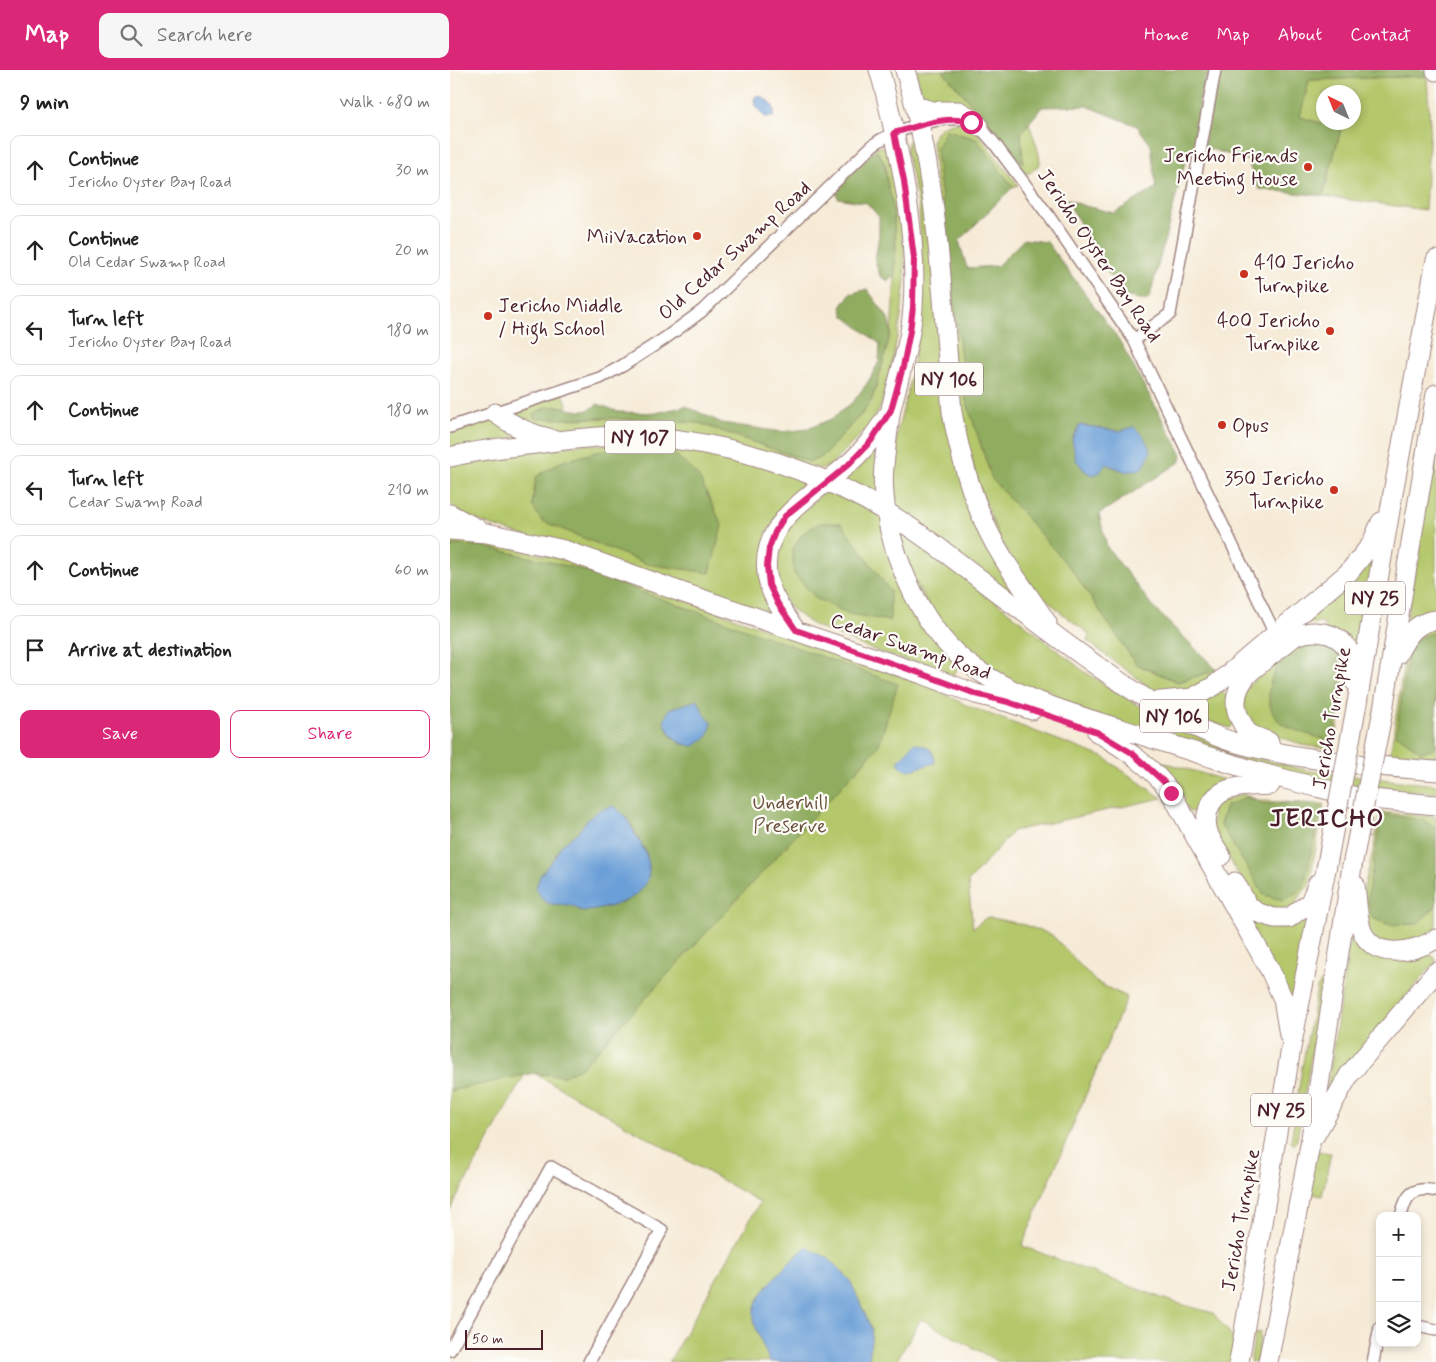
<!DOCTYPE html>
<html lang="en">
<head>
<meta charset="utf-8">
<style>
  :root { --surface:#fff; --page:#f6f6f6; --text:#222; --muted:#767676; --line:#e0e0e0; --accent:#db2777 }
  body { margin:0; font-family:Mynerve,sans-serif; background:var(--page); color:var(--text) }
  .controls { position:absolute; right:15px; bottom:15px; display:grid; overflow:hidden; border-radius:10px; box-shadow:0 2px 8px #0003 }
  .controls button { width:45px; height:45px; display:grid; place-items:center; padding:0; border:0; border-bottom:1px solid var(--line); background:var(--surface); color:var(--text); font:25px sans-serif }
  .compass { position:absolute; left:866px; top:15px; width:45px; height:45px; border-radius:50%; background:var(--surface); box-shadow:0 2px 8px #0003; rotate:317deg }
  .scale { position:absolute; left:15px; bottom:12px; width:78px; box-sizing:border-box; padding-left:5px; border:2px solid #4a1f2b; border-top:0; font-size:14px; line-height:18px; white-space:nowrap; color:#4a1f2b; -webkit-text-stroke:4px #fdfcf7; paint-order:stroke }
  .stop { position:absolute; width:15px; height:15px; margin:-11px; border:4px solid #db2777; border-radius:50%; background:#fff }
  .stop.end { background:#db2777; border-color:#fff; box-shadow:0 1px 5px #0008 }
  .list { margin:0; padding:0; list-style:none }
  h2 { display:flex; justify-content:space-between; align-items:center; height:65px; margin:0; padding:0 20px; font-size:21px }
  h2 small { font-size:16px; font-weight:400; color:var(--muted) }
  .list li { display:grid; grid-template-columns:32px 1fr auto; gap:15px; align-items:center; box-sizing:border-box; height:70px; margin:0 10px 10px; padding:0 10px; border:1px solid var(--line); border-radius:10px }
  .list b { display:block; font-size:19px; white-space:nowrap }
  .list p { margin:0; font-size:16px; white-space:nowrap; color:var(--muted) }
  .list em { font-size:16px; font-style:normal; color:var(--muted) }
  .actions { display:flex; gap:10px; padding:15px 20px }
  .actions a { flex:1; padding:11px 0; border:1px solid var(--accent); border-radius:10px; text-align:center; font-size:18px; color:var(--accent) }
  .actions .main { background:var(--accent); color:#fff }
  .icon { flex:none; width:28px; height:28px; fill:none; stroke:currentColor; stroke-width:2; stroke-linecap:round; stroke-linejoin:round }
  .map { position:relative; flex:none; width:986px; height:1292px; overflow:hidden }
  header { display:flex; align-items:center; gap:30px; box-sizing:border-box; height:70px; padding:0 25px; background:var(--accent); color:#fff }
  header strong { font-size:24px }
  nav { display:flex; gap:28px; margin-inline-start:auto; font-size:18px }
  .search { width:350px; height:45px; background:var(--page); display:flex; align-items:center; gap:12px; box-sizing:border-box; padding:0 18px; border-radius:10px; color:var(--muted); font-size:19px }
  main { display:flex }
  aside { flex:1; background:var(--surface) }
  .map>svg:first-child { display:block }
  .green { fill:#b4c76b; stroke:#7f734b; fill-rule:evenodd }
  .forest { fill:#8fac5f; stroke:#6c6645; fill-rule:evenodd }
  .water { fill:#6b9fd7; stroke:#5a5f81 }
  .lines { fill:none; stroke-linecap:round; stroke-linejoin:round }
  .street-casing { stroke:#a08581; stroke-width:14 }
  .primary-casing { stroke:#a08581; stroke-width:21 }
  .street { stroke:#fff; stroke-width:11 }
  .primary { stroke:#fff; stroke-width:19 }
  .primary-bridge-casing { stroke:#a08581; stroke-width:21; stroke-linecap:butt }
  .primary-bridge { stroke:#fff; stroke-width:19 }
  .route { stroke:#db2777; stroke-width:6 }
  .poi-dot { fill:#c8321e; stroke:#fdfcf7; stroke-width:2 }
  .labels { text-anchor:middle; stroke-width:4.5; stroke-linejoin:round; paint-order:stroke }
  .shield { fill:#fdfcf7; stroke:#806168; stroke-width:1 }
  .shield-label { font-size:19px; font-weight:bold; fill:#4a1f2b }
  .poi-label { font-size:20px; fill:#4a1f2b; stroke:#fdfcf7; text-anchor:end }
  .street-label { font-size:20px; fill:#4a1f2b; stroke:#fdfcf7 }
  .park-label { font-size:20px; fill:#6a513e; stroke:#fdfcf7 }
  .district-label { font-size:25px; font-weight:bold; letter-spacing:1px; fill:#4a1f2b; stroke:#fdfcf7 }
</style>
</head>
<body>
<header>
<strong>Map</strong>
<div class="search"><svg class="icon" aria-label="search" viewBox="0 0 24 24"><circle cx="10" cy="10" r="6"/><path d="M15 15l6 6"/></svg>Search here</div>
<nav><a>Home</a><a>Map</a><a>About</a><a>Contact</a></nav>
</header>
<main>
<aside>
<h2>9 min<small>Walk · 680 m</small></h2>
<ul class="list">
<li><svg class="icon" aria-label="ahead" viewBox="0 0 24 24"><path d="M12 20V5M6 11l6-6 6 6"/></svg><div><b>Continue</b><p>Jericho Oyster Bay Road</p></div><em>30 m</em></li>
<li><svg class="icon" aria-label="ahead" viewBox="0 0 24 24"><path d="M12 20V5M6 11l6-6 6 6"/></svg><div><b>Continue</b><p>Old Cedar Swamp Road</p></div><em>20 m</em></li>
<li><svg class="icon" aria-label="left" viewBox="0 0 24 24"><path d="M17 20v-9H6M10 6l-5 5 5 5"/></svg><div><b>Turn left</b><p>Jericho Oyster Bay Road</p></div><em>180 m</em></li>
<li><svg class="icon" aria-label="ahead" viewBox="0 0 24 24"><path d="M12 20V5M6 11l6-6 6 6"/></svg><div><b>Continue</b></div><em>180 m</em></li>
<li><svg class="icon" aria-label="left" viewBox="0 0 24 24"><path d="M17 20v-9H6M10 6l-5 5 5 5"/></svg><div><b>Turn left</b><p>Cedar Swamp Road</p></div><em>210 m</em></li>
<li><svg class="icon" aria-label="ahead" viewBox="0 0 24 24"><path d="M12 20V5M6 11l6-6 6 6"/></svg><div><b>Continue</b></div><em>60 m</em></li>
<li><svg class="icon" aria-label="arrive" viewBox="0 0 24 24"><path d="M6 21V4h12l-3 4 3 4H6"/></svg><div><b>Arrive at destination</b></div></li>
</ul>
<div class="actions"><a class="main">Save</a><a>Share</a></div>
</aside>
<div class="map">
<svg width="986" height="1292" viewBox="0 0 986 1292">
  <rect width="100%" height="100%" fill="#fdfcf7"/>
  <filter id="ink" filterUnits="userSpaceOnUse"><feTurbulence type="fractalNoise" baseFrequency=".02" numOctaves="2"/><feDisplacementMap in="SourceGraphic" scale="10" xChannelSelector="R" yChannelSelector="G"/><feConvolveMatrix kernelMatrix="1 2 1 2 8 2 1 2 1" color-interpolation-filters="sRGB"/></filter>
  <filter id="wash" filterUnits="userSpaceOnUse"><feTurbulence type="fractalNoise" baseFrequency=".0096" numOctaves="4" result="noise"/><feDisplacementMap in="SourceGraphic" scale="20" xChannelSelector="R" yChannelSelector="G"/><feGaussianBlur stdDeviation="1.12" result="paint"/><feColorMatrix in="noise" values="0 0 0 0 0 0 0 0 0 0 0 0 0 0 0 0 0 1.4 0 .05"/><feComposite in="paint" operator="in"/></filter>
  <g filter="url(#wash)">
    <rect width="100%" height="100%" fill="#f6ebd7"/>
    <!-- green -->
    <path class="green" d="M467,0H492L573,92L571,63L579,53C583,67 590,80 590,94L580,103H575L536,56L474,30L467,8Z
      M977,6L980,56L975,140L873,126L891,59L849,47L859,10ZM874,22H904V52H874Z
      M506,52L517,55L526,61L568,115L563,117L526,69L496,60L516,330L611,487L622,500L686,594L728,612L767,600L756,612L744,621L715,624L698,616L637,571L639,564L613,544L584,518L560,487L536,440L507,337L482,72C485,59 493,55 506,52Z
      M460,70L466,78L483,199L494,325L574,531L442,440V399L447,363L459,315L470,255L472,199L469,137L456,81L458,72Z
      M431,76L442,80L454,157L455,210L451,247L439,310L430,338L421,354L380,396L372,399L283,379L113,369L48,344L113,323L118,337L106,336L112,349L158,348L249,353L360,392L372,387L415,340L422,329L427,314L441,262L445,206L446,172L442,133L436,110V95L425,79Z
      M43,348L71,366L0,382V363Z
      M133,374C176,375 221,375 263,384C298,391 331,402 364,413L316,462L328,547L37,454L14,445L0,434V394Z
      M986,374V541L962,550L957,547Z
      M423,382L430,396L431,429L412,423L391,407Z
      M378,418L432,447L510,595L502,606L421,579L363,555L340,538L326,516L322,489L328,465Z
      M452,460L525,515L635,602L687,635L730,658L800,686L859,701L986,715V723L858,710L639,643L605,626L597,618L594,628L535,598L499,564L471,525L447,462Z
      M0,467L19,468L128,493L477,615L518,636L653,687L712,728L563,761L518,812L523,858L537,847L575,855L602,865L646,912L677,927L572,1176L720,1231L763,1243L792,1278L789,1292H549L471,1249L446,1292H219L310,1132L84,1003L114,1006L241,879L75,1004L0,1140V772L32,476L0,475Z
      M925,482L909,587L873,555V552L844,556Z
      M986,555V686L978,687L940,686L956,579L963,566Z
      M877,566L899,596L894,604L892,633L884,679L857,676L830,667L816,666L795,649L793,621L849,569Z
      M767,618L779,628L784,653L780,658L760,652L724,636Z
      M706,690L778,711L750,741L739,742L705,694Z
      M792,724L811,731L874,734L859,815L846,831L847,836L825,841L810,836L800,827L762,756L763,735Z
      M930,742L986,747V860L975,867L947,874L930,873L916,860L911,830L923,781Z
      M791,838L836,856H846L849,850L853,847L857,850L843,946Z
      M902,854L910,870L976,881L986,889V891L887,1009L880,1019H877Z
      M872,911L873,916L847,1070L844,1075L841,1072L852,997L867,918Z
      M859,1080L881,1083L872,1126L851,1121Z
      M810,1262L808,1292H800L805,1264Z"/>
    <!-- forest -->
    <path class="forest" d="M492,0H976L977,6L859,10L850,47L891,59L873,126L809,119L797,90L757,78L754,75L760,12L756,5C754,13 751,21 750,28C746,55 755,65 736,88L700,226L696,231L671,225L616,129L635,136L664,143L706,118L701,75L687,56L637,36L592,37L571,63L573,93Z
      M496,60L526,69L563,117L509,171L517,198L547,196L574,169L597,172L669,270L732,385L730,392L649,444L657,477L704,538L767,600L728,612L686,594L622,500L542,409L516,330L486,79ZM630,355L669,361L684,358L677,402L656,394Z
      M425,79C436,91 434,95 437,110C438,118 441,125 442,133C446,157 445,182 445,206L438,211L430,206L425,190L429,165V147L417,133L388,128L385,118Z
      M417,219L438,248L441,262L427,314L422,329L415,340L372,387L360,392L249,353L158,348L85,349L83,345C103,329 112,340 133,341C138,341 143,337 148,334L169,342L206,343L236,336L272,353L332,362L358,359L381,349L403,332L418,312L429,292L430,274L394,246L391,237L400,224Z
      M158,379L225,384L249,407L272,455L260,503L197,494L92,451L82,436L86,407L110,392Z
      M369,453H391L440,521V551L399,544L367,529L344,504L342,481L352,464Z
      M0,475L32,476L126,498L448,614L428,677L132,997L114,1006L84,1003L0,1021ZM248,630L253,643L262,653L233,675L222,667L214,652ZM163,736L177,748L196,782L199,798L190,820L173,833L125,836L116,833L90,806L105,787L110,777L128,762L137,750Z
      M981,563L986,565V678L971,682L946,664L958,586L965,570Z
      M870,568C875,571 882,574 885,579C898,597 886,649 883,671C871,669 836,659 829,651C814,637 817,609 829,595C833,590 840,588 845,584C857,576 854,572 870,568Z
      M796,727L810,732L811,734L845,733L871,737L854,816L842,826L832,830L814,825L770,754L776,736Z
      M932,744L973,750L986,758V836L967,854L940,855L922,848L917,829Z"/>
    <!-- water -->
    <path class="water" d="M307,25C317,28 328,37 323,47H315L305,36L304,29Z
      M630,355L669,361L684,357L694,367L701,381L693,398L677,402L656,394L649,403L642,405L634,400L626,390L622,369Z
      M248,630L253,643L262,653L258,666L244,676C226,674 222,667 214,652L219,639Z
      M464,673C478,676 484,679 485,693L460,700L453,699L448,692Z
      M163,736C178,746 180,755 188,769C193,778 199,787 199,798C201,830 156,839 132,842C116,828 103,840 92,829C90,826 88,821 86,818L90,806L105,787L110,777L128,762L137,750L150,740Z
      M356,1177L378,1188L400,1210L422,1260L419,1292H320C315,1280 301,1253 304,1240C309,1220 341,1191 356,1177Z"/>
  </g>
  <g filter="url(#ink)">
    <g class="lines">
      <defs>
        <path id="street" d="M524,54L529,56L544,73L598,145L684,270L825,564
          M684,270L720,244L765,0
          M0,357L150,308L172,296L214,269L252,241L282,212L423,75C441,61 486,47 509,49
          M951,1146C956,1124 963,1116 986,1121
          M967,1256L986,1260
          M0,1280L101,1097L212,1160L139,1292
          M923,1292L930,1257"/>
        <path id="primary" d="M429,0C436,21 440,44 445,66C457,122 467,179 463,237C461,272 449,305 441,339C438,357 436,377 434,396C428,456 463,545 508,585C555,627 635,648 694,666C735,679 777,693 819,705C849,713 879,720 910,728
          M455,0C489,110 492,228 502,342C511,391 525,443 552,486C566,509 582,530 597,553
          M986,0V1
          M466,36L482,41H509L516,45L529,56
          M45,343C62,355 78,364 99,368
          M0,387C28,380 56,377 85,374C112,370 139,367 166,366C241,364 333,389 400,422C455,448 511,495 560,532C604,564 646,598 692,626C702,633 713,641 724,647C743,656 763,666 783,672C849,691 918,695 986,701
          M0,444L28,459
          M0,460L37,463L114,480L228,521L475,605L526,624L558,632L582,640
          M346,561C336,546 324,531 319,514C303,455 361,427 397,395C414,381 426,363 438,345
          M947,585C956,568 964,552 986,550
          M701,632L742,628L764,616L899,502L921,475L931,452
          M907,633L943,423L986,190
          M933,640L986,324
          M647,662C675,679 702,696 721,723L820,900L833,929L839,965
          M819,672C812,669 802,666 797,662C795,659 793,654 791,651C781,633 787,615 801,601L845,566C867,557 895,563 902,589C904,596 904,605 905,612
          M900,727L986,735
          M771,786C767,779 762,772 759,765C752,748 759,727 777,720C790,715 807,716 820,715
          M785,812L797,834L806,842L824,848H839L860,832L868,813
          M905,815C907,829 907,845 911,858C921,891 964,883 986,869
          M865,1065L899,1005L986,902
          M789,1292L841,978L878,789
          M818,1292L860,1075L902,796"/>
      </defs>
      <!-- street casing -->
      <use href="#street" class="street-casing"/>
      <!-- primary casing -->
      <use href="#primary" class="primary-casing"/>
      <!-- street -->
      <use href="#street" class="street"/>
      <!-- primary -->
      <use href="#primary" class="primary"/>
      <defs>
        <path id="primary-bridge" d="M878,789L907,633
          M902,796L933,640"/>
      </defs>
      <!-- primary-bridge casing -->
      <use href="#primary-bridge" class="primary-bridge-casing"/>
      <!-- primary-bridge -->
      <use href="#primary-bridge" class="primary-bridge"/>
    </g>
  </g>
  <g class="lines" filter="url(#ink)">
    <!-- route -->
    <path class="route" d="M521,52C495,45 469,56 444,63L454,111L464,188L463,237L460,261L453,297L441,340L421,371L398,395L335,446L325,462L319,478L317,496L319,515L328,534L346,560L475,605L526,624L558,632L647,662L682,683L714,712L721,723"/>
  </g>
  <!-- markers -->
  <g class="poi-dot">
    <circle cx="858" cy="97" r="5"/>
    <circle cx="247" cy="166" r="5"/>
    <circle cx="794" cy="204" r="5"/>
    <circle cx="38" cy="246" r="5"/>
    <circle cx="880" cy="261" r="5"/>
    <circle cx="772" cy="355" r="5"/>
    <circle cx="884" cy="420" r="5"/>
  </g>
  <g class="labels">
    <!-- shield labels -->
    <g class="shield">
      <rect x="465" y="292.5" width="68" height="33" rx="4"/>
      <rect x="155" y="350.5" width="70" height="33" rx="4"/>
      <rect x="895" y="511.5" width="60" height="33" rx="4"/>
      <rect x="690" y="629.5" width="68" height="33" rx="4"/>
      <rect x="801" y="1023.5" width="60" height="33" rx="4"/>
    </g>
    <g class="shield-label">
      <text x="499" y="316">NY 106</text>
      <text x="190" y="374">NY 107</text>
      <text x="925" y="535">NY 25</text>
      <text x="724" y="653">NY 106</text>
      <text x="831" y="1047">NY 25</text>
    </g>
    <!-- poi labels -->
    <g class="poi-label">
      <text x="848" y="92">Jericho Friends<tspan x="848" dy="23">Meeting House</tspan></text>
      <text x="237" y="173">MiiVacation</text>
      <text x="804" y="199" text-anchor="start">410 Jericho<tspan x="804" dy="23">Turnpike</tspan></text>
      <text x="48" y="242" text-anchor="start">Jericho Middle<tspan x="48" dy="23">/ High School</tspan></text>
      <text x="870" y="257">400 Jericho<tspan x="870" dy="23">Turnpike</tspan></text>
      <text x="782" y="362" text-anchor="start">Opus</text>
      <text x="874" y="415">350 Jericho<tspan x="874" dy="23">Turnpike</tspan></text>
    </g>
    <!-- street labels -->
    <g class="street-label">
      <text transform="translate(284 180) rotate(-42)" y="7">Old Cedar Swamp Road</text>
      <text transform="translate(650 185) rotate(56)" y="7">Jericho Oyster Bay Road</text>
      <text transform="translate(461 576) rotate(19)" y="7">Cedar Swamp Road</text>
      <text transform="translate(881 648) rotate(-80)" y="7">Jericho Turnpike</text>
      <text transform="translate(790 1150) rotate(-80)" y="7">Jericho Turnpike</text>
    </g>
    <!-- park labels -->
    <g class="park-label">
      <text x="340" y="739">Underhill<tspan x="340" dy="23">Preserve</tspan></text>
    </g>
    <!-- district labels -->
    <g class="district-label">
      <text x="877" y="756">JERICHO</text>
    </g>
  </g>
</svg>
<div class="controls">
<button>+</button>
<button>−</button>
<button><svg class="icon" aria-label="layers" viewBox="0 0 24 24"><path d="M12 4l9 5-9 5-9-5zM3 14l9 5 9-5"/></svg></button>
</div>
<svg class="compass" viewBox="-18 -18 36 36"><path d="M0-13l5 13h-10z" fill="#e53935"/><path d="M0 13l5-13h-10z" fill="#767676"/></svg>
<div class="scale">50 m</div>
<div class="stop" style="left:521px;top:52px"></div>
<div class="stop end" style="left:721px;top:723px"></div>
</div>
</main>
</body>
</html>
